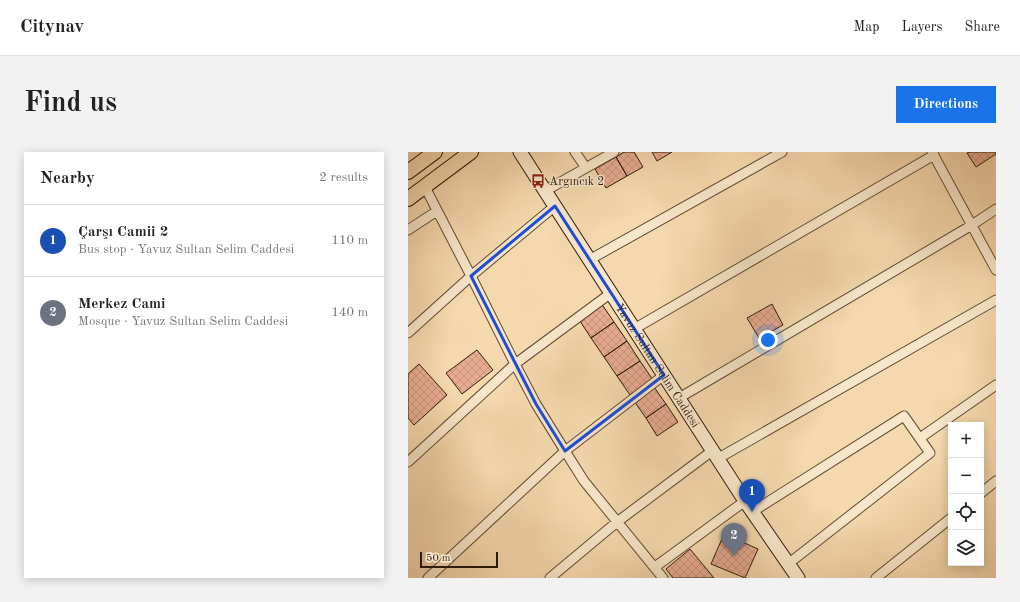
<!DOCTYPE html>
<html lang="en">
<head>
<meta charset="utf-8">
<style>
  :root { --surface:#fff; --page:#f2f2f2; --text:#222; --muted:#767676; --line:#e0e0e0; --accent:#1a73e8 }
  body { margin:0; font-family:"Old Standard TT",serif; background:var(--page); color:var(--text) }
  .controls { position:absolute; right:12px; bottom:12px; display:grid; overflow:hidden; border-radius:0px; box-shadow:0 2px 10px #0003 }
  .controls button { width:36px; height:36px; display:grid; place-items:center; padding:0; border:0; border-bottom:1px solid var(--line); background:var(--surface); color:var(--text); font:20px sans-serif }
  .scale { position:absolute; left:12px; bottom:10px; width:78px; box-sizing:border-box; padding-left:4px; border:2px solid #2f1c0c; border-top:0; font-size:11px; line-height:14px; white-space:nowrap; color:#2f1c0c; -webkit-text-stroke:3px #f8e6ca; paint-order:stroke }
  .you { position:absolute; left:360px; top:188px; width:14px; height:14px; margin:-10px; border:3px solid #fff; border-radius:50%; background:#1a73e8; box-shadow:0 0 0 6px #1a73e833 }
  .badge { display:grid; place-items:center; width:26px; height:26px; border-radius:50%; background:var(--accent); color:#fff; font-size:13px; font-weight:700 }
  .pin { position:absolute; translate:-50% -33px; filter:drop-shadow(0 1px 2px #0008) }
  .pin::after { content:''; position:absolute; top:21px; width:14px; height:12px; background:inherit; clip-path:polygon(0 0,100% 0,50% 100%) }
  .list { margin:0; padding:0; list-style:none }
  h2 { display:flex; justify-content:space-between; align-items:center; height:52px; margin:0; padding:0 16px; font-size:17px }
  h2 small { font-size:13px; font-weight:400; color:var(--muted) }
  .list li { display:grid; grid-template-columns:26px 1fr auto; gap:12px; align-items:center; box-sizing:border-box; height:72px; padding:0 16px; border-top:1px solid var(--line) }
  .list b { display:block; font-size:15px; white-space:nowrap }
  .list p { margin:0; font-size:13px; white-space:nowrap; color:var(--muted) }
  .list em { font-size:13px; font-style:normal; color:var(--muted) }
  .icon { flex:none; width:22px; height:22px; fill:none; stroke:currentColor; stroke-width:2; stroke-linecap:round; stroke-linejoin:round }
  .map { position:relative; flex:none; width:588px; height:426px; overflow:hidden; border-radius:0px }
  header { display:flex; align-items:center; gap:24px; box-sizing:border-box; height:56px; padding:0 20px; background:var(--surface); border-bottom:1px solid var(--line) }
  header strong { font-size:19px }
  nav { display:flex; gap:22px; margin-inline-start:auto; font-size:14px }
  .intro { display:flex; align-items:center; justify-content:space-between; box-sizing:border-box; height:96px; padding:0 24px }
  h1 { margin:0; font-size:28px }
  .button { padding:10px 18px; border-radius:0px; background:var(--accent); color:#fff; font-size:14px; font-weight:700 }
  main { display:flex; gap:24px; padding:0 24px }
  aside { flex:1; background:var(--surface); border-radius:0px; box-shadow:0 2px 10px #0003 }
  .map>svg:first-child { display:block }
  .building { fill:url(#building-cross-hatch); stroke:#2f1c0c }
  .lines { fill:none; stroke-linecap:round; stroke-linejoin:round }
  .street-casing { stroke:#604b34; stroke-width:11 }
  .secondary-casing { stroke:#2f1c0c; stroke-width:15 }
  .primary-casing { stroke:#2f1c0c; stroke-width:16 }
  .street { stroke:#f8e6ca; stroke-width:9 }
  .secondary { stroke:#f8e6ca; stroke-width:13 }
  .primary { stroke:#f5d8ad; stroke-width:14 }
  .marked { fill:none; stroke:#1d4ed8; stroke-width:3; stroke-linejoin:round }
  .labels { text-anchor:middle; stroke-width:3; stroke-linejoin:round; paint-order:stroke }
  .poi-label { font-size:12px; fill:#2f1c0c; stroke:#f8e6ca; text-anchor:start }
  .street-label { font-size:12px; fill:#2f1c0c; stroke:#f8e6ca }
</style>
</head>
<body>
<header>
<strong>Citynav</strong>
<nav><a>Map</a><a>Layers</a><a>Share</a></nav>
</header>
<div class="intro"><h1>Find us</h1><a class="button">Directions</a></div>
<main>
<aside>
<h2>Nearby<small>2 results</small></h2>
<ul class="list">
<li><span class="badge" style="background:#1a4fb4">1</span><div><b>Çarşı Camii 2</b><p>Bus stop · Yavuz Sultan Selim Caddesi</p></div><em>110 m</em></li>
<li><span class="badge" style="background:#6b7280">2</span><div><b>Merkez Cami</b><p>Mosque · Yavuz Sultan Selim Caddesi</p></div><em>140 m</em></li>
</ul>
</aside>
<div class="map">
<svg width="588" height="426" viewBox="0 0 588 426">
  <defs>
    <pattern id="building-cross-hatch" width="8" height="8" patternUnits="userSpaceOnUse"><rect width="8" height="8" fill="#e7ab91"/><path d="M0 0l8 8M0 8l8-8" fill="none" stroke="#c6937c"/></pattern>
  </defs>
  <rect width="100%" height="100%" fill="#f5d8ad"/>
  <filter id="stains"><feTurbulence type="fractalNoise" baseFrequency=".005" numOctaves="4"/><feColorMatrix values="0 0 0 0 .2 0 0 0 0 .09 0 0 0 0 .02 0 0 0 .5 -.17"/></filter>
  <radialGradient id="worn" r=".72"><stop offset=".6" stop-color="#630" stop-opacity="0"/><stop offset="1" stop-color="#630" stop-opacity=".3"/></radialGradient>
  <!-- building -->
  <path class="building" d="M216,0H226L235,15L219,24L208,5Z
    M244,0H264L249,9Z
    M562,0H588V2L568,15L559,1Z
    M208,5L219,24L198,36L187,17Z
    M193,151L206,170L183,186L170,166Z
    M364,152L375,173L351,186L339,166Z
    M206,170L219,189L196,205L183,186Z
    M219,189L232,209L209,224L196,205Z
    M69,198L85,218L54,242L38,221Z
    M232,209L245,228L222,243L209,224Z
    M11,212L39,243L6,273L0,266V222Z
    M246,235L258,252L238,266L226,249Z
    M258,252L270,270L249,284L238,266Z
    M316,382L350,397L337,426L303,412Z
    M282,397L306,426H265L258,417Z"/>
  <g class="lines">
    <defs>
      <path id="street" d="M167,0L178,16
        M524,0L588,118
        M17,35L63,124L107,212L128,252L157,299L176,329L255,426
        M137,39L206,0
        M0,78L29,59
        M181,108L374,0
        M226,177L526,3
        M0,181L63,124L147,54
        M271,246L564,73L588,57
        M512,286L588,233
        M309,307L588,148
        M0,310L107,212L203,141
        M573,341L588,329
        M344,360L496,264L522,301L380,412
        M247,415L337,349
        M20,426L157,299L256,223
        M142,426L209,370L304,299
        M468,426L543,366"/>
      <g id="secondary">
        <path id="s1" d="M112,0L337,349L390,426"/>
      </g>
      <path id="primary" d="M0,20L27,0
        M0,47L63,0"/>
    </defs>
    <!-- street casing -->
    <use href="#street" class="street-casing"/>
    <!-- secondary casing -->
    <use href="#secondary" class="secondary-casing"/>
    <!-- primary casing -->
    <use href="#primary" class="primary-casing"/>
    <!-- street -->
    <use href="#street" class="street"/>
    <!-- secondary -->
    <use href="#secondary" class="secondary"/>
    <!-- primary -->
    <use href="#primary" class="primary"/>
  </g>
  <!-- marked area -->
  <path class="marked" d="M147,54L256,223L157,299L128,252L63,124Z"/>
  <!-- icons -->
  <defs>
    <symbol id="bus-bare" viewBox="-9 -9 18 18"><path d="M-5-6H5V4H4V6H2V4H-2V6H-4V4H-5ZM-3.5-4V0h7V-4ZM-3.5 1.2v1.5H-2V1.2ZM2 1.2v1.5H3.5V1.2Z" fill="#8f2418" stroke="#f8e6ca" stroke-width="2.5" paint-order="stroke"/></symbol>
  </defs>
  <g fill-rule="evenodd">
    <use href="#bus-bare" x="120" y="19" width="20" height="20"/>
  </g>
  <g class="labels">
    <!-- poi labels -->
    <g class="poi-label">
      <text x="141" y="33">Argıncık 2</text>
    </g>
    <!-- street labels -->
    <g class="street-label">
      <text dy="4" stroke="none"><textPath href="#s1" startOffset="254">Yavuz Sultan Selim Caddesi</textPath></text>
    </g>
  </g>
  <rect width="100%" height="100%" filter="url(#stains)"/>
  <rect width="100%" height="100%" fill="url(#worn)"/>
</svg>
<div class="controls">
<button>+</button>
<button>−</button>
<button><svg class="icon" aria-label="locate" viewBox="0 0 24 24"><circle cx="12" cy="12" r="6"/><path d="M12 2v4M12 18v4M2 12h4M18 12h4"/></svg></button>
<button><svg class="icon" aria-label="layers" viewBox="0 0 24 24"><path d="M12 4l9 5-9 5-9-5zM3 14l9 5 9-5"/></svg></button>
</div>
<div class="scale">50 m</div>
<div class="you"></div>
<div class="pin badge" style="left:344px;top:360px;background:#1a4fb4">1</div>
<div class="pin badge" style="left:326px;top:404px;background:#6b7280">2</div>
</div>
</main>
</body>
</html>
